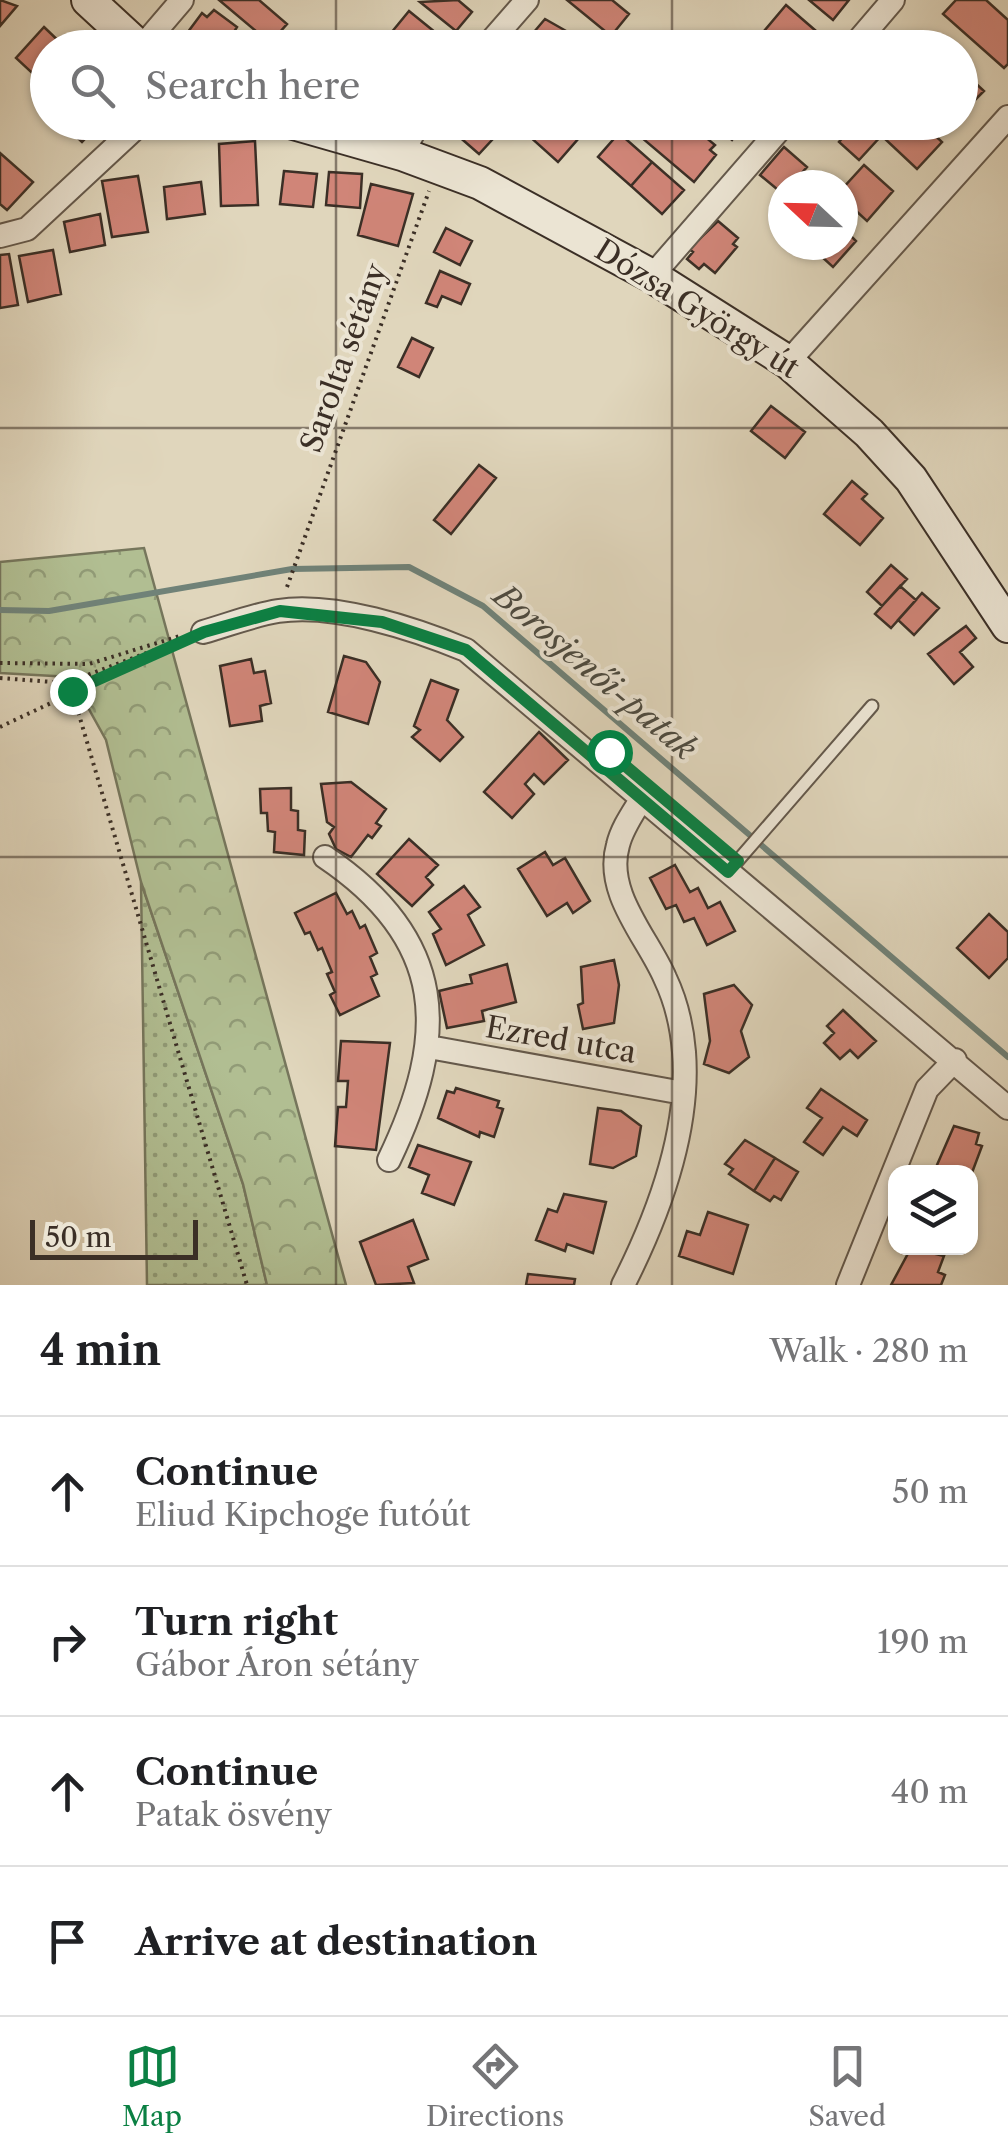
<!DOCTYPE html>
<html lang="en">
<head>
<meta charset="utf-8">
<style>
  :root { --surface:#fff; --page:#f2f2f2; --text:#202124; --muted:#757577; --line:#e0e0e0; --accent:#0b8043 }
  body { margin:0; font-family:"Libre Caslon Text",serif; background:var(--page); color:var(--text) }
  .controls { position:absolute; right:30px; bottom:30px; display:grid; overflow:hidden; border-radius:20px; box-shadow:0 2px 8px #0004 }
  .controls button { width:90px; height:90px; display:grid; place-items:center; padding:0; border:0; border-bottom:2px solid var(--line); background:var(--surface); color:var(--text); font:50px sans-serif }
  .compass { position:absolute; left:768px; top:170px; width:90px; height:90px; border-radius:50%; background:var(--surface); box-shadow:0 2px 8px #0004; rotate:292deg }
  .scale { position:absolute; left:30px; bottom:25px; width:168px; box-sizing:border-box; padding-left:10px; border:5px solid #3b2f26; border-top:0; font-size:28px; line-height:35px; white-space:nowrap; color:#3b2f26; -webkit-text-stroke:8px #ebe4d3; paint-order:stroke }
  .stop { position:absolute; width:30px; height:30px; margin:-22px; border:8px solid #0b8043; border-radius:50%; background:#fff }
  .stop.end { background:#0b8043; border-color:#fff; box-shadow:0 2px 10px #0008 }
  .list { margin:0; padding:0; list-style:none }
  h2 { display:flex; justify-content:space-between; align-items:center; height:130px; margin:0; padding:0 40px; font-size:42px }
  h2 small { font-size:32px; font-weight:400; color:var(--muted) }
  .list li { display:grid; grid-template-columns:65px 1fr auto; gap:30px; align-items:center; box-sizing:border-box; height:150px; padding:0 40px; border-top:2px solid var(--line) }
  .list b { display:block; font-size:38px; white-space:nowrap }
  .list p { margin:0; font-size:32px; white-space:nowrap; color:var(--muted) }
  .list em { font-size:32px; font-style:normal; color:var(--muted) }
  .icon { flex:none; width:55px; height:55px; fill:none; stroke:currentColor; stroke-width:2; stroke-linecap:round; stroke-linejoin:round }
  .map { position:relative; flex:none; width:1008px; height:1285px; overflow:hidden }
  .search { position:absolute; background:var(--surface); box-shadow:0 2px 8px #0004; left:30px; right:30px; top:30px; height:110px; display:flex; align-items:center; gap:25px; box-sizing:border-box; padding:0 35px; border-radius:55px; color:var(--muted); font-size:38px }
  .sheet { height:730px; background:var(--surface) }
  nav { display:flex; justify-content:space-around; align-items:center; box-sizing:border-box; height:140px; border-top:2px solid var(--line); background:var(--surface); font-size:28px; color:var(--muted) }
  nav a { display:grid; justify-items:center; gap:5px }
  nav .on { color:var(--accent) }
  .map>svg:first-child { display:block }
  .grass { fill:url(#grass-dots); stroke:#76765c; stroke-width:2.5 }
  .forest { fill:url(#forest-crowns); stroke:#76765c; stroke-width:2.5 }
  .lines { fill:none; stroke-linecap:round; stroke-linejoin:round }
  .stream { stroke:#708278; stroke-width:6 }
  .building { fill:#d08578; stroke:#3b2f26; stroke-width:2.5 }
  .lane-casing { stroke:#64594c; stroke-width:15 }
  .street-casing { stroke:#64594c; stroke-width:26 }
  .secondary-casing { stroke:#3b2f26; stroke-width:36 }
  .path { stroke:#3b2f26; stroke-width:4; stroke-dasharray:2.5 5; stroke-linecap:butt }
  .lane { stroke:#ebe4d3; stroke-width:11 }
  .street { stroke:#ebe4d3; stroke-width:22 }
  .secondary { stroke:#ebe4d3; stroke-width:32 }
  .route { stroke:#0b8043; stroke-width:12 }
  .grid { fill:none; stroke:#3b2f26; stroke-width:2.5; stroke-opacity:0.55 }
  .labels { text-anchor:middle; stroke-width:8; stroke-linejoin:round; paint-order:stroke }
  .street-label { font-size:30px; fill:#3b2f26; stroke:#ebe4d3 }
  .water-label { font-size:32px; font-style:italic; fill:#4d4b41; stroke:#ebe4d3 }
</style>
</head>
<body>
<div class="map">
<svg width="1008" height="1285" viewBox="0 0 1008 1285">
  <defs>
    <pattern id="grass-dots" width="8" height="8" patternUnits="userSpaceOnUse" patternTransform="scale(2.5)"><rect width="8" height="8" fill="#b1be92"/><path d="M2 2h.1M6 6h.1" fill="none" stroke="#919b77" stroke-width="1.8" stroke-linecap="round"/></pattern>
    <pattern id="forest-crowns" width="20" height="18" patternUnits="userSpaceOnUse" patternTransform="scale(2.5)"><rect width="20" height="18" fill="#b1be92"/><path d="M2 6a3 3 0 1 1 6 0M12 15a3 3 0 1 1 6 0" fill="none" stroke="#919b77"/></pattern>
  </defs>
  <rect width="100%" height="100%" fill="#e0d6bc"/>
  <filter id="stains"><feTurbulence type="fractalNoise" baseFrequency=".002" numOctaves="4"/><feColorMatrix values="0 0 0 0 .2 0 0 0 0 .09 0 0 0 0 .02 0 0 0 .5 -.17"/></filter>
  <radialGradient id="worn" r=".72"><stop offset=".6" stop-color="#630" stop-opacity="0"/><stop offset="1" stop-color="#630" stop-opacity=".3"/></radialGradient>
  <!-- grass -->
  <path class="grass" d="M141,882L243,1184L267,1285H147Z"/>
  <!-- forest -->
  <path class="forest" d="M144,548L346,1285H267L243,1184L141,882L106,740L71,677L0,673V562Z"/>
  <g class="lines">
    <!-- stream -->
    <path class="stream" d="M0,610L49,611L292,569L409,567L483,606L1008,1057"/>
  </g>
  <!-- building -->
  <path class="building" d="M0,0L17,6L0,26Z
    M219,0H259L287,24L270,43Z
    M458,0L472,12L456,31L420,2Z
    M567,0H612L629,14L611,36Z
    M809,0H849L833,20Z
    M956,0H986L1008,20V64L1004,68L943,14Z
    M786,5L816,31L802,48H784L765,30Z
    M214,10L237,27L229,40L242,48L179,44L202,13L207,17Z
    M409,11L441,37L432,48H396L386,39Z
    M545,19L575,36L571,41L578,48H539L528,39Z
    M44,27L66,48H48L44,84L16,58Z
    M960,69L984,91L960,115Z
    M61,122H101L82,142Z
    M452,122H497L503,128L479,154L448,127Z
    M541,122H559L578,139L558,162L529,136Z
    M644,122H666L683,137L692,126L715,145L710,150L716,155L694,182L635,132Z
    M711,122H746L732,140Z
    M856,122H867L881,136L859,160L839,142Z
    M867,122H886L900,135L911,122H921L942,142L917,169Z
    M619,133L652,162L631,186L598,157Z
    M255,141L258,205L221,206L219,144Z
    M784,147L807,167L791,185H783V194L760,175Z
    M0,153L33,182L7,210L0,204Z
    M652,162L684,190L662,214L631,186Z
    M864,165L893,191L867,221L843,199V188Z
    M284,171L317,174L313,207L280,204Z
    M329,172L362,174L360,208L326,205Z
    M138,176L148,232L112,237L102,181Z
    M201,182L205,214L167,219L164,187Z
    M371,184L413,194L398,246L358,235Z
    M100,214L105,245L70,252L64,222Z
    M718,221L738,238L733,244L737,247L715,273L704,264L699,269L687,259L693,252L689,249Z
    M446,228L472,241L460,265L434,252Z
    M843,228L856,241L833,267L809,245H843Z
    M53,250L61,294L28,302L19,256Z
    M9,254L18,305L0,308V255Z
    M440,271L470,284L461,304L442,296L437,307L426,303Z
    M412,338L433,348L419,377L398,367Z
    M771,406L805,432L785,458L751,431Z
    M479,465L496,478L451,534L434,520Z
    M852,481L867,494L862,499L883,518L860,545L824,514Z
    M891,565L907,579L882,606L867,592Z
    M900,586L916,600L891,628L875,614Z
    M922,593L939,608L914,635L898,620Z
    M966,626L976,638L960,652L973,667L954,684L928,654Z
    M344,656L366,662L380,682L368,724L328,712Z
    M251,659L254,673L265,671L271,703L260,706L262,721L230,726L220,666Z
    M431,680L458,690L447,720L463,737L440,761L412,737L420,730L414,726Z
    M539,732L568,760L544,784L534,774L525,784L534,794L512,818L484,792Z
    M351,782L386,809L376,823L381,826L372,838L368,835L351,857L336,849L329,834L334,827L327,822L321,784Z
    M291,788V810L298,811V830L305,831L304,855L274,852L275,832L268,831L267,813H261L260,789Z
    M409,839L438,865L426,877L433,885L412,906L377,874Z
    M545,852L553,865L565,858L590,901L573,913L567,903L547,916L518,869Z
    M675,865L690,892L698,888L708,908L720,902L735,931L707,945L694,918L684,922L676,905L666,909L650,878Z
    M464,886L480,907L468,915L484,945L446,965L433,934L441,929L429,912Z
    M336,893L347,914L352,911L360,928L365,925L377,953L370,957L377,974L371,977L379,996L340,1015L330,995L335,992L327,974L332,972L322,948L318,950L310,932L305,934L295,913Z
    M989,914L1008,932V958L989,978L957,948Z
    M614,960L619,985L614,1023L583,1029L578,1005L583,1003L581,967Z
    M507,964L516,1002L482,1011L484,1021L447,1028L439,991L472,983L470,975Z
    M734,985L752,1005L741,1031L749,1057L729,1073L704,1064L710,1041L704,994Z
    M843,1010L876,1041L858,1058L850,1050L840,1059L824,1043L834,1033L827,1026Z
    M341,1041L390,1043L376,1150L335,1146L338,1107H346L348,1081H338Z
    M456,1088L499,1101L497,1107L503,1109L494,1137L480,1132L479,1137L438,1118L447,1091L454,1093Z
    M821,1089L867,1120L857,1136L843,1127L823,1155L804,1142L822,1118L807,1108Z
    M598,1108L621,1111L641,1126L636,1156L613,1168L590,1164Z
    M954,1126L979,1133L976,1144L982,1146L970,1178V1172H938L937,1165Z
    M745,1140L775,1158L754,1191L729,1174L733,1169L725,1164Z
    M418,1145L471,1162L454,1205L422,1193L429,1175L409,1167Z
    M775,1158L798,1172L781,1200L774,1196L770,1201L754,1191Z
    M564,1194L606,1202L593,1253L567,1244L565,1251L536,1240L548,1209L557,1212Z
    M708,1212L748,1225L733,1274L679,1256L687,1231L700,1235Z
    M413,1220L428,1259L408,1267L414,1283L376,1285L360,1242Z
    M911,1248L944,1256L938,1272L945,1275L941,1285H891Z
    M528,1274L575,1279L574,1285H526Z"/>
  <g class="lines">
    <defs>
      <path id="lane" d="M728,872L872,706"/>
      <path id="street" d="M141,48L182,0
        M485,48L527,0
        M852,48L893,0
        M402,154L419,122
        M0,236L27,229L142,122
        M652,276L786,122
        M788,362L1008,117
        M203,632C228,625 253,615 278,611C334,602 415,629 466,650L1008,1108
        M325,857C448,940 449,1035 389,1160
        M429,1047L683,1093
        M623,1285C658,1216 690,1130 684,1052C682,1027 676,1001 665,978C648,938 604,893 618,845C622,828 633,813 642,798
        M848,1285L927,1089L955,1060"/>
      <path id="secondary" d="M88,0L140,48
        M290,122L402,154L480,183L652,276L788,362L869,433L911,479L1008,626"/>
    </defs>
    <!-- lane casing -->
    <use href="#lane" class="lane-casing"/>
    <!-- street casing -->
    <use href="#street" class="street-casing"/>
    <!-- secondary casing -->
    <use href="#secondary" class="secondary-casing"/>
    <!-- path -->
    <path class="path" d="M287,587L429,191
      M0,663L89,664L183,635
      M0,678L66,683L168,645
      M72,691L247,1285
      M0,727L185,640"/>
    <!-- lane -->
    <use href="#lane" class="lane"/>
    <!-- street -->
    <use href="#street" class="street"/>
    <!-- secondary -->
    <use href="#secondary" class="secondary"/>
  </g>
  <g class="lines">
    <!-- route -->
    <path class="route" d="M72,691L204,632L280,611L382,622L466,650L728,872L738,861L609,752"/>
  </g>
  <!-- grid -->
  <path class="grid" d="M336,0V48M672,0V48M336,122V1285M672,122V1285M0,428H1008M0,857H1008"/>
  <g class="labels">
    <!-- street labels -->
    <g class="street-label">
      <text transform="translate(697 309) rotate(32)" y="10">Dózsa György út</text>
      <text transform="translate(344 358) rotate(-70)" y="10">Sarolta sétány</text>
      <text transform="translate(561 1040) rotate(10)" y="10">Ezred utca</text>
    </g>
    <!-- water labels -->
    <g class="water-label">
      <text transform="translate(595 672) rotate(40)" y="11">Borosjenői-patak</text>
    </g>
  </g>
  <rect width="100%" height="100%" filter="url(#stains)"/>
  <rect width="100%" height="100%" fill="url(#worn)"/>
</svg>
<div class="controls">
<button><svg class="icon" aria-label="layers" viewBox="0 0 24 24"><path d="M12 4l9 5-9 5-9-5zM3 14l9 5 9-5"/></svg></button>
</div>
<svg class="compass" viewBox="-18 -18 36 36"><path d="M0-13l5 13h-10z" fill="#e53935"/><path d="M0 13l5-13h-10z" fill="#757577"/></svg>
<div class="scale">50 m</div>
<div class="stop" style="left:609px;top:752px"></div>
<div class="stop end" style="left:72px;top:691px"></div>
<div class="search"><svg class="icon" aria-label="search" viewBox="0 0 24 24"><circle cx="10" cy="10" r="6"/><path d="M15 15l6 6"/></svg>Search here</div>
</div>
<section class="sheet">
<h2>4 min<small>Walk · 280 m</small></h2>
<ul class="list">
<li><svg class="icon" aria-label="ahead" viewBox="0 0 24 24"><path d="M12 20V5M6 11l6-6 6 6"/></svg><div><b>Continue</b><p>Eliud Kipchoge futóút</p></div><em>50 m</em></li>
<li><svg class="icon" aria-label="right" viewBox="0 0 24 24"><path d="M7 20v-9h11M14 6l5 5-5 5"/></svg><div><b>Turn right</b><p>Gábor Áron sétány</p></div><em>190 m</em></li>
<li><svg class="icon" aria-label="ahead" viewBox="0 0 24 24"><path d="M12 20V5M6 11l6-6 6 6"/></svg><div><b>Continue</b><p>Patak ösvény</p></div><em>40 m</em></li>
<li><svg class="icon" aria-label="arrive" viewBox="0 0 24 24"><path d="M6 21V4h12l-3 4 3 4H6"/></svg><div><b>Arrive at destination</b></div></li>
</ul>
</section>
<nav>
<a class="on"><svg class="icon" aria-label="map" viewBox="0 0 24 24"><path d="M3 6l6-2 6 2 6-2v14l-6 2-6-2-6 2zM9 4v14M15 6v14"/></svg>Map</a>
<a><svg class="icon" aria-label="directions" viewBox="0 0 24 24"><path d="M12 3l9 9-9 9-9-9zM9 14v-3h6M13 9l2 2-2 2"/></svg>Directions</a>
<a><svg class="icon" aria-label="saved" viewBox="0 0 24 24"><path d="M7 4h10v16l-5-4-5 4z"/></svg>Saved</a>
</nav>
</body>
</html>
